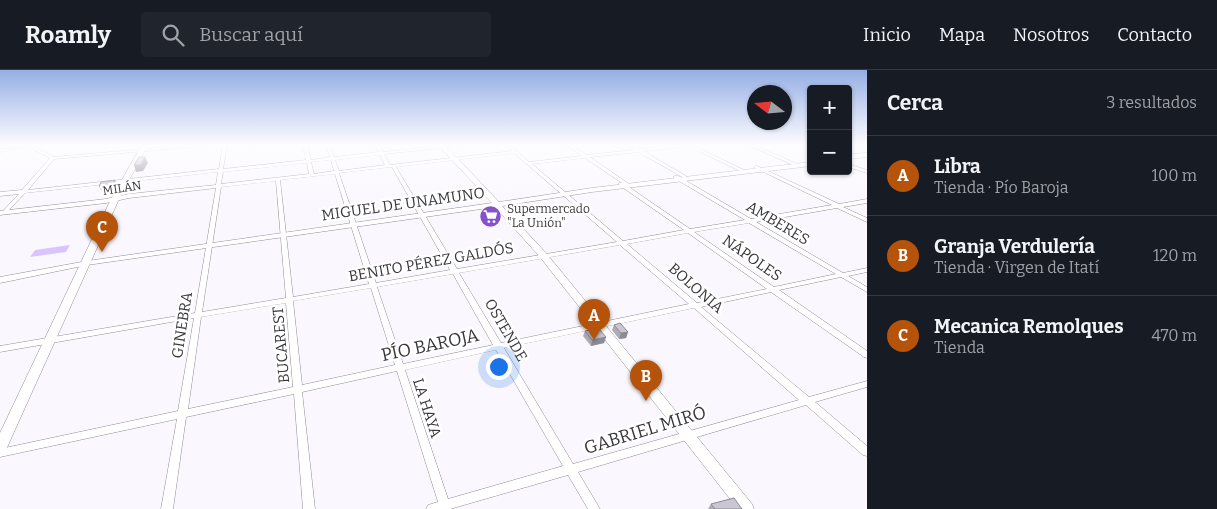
<!DOCTYPE html>
<html lang="es">
<head>
<meta charset="utf-8">
<style>
  :root { --surface:#171b24; --page:#20242c; --text:#f1f3f6; --muted:#9ea1a6; --line:#363941; --accent:#b45309 }
  body { margin:0; font-family:Bitter,serif; background:var(--page); color:var(--text) }
  .controls { position:absolute; right:15px; top:15px; display:grid; overflow:hidden; border-radius:5px; box-shadow:0 1px 4px #0004 }
  .controls button { width:45px; height:45px; display:grid; place-items:center; padding:0; border:0; border-bottom:1px solid var(--line); background:var(--surface); color:var(--text); font:25px sans-serif }
  .compass { position:absolute; left:747px; top:15px; width:45px; height:45px; border-radius:50%; background:var(--surface); box-shadow:0 1px 4px #0004; rotate:286deg }
  .you { position:absolute; left:498px; top:296px; width:18px; height:18px; margin:-12px; border:4px solid #fff; border-radius:50%; background:#1a73e8; box-shadow:0 0 0 8px #1a73e833 }
  .badge { display:grid; place-items:center; width:32px; height:32px; border-radius:50%; background:var(--accent); color:#fff; font-size:16px; font-weight:700 }
  .pin { position:absolute; translate:-50% -41px; filter:drop-shadow(0 1px 2px #0008) }
  .pin::after { content:''; position:absolute; top:26px; width:18px; height:15px; background:inherit; clip-path:polygon(0 0,100% 0,50% 100%) }
  .list { margin:0; padding:0; list-style:none }
  h2 { display:flex; justify-content:space-between; align-items:center; height:65px; margin:0; padding:0 20px; font-size:21px }
  h2 small { font-size:16px; font-weight:400; color:var(--muted) }
  .list li { display:grid; grid-template-columns:32px 1fr auto; gap:15px; align-items:center; box-sizing:border-box; height:80px; padding:0 20px; border-top:1px solid var(--line) }
  .list b { display:block; font-size:19px; white-space:nowrap }
  .list p { margin:0; font-size:16px; white-space:nowrap; color:var(--muted) }
  .list em { font-size:16px; font-style:normal; color:var(--muted) }
  .icon { flex:none; width:28px; height:28px; fill:none; stroke:currentColor; stroke-width:2; stroke-linecap:round; stroke-linejoin:round }
  .map { position:relative; flex:none; width:867px; height:439px; overflow:hidden }
  header { display:flex; align-items:center; gap:30px; box-sizing:border-box; height:70px; padding:0 25px; background:var(--surface); border-bottom:1px solid var(--line) }
  header strong { font-size:24px }
  nav { display:flex; gap:28px; margin-inline-start:auto; font-size:18px }
  .search { width:350px; height:45px; background:var(--page); display:flex; align-items:center; gap:12px; box-sizing:border-box; padding:0 18px; border-radius:5px; color:var(--muted); font-size:19px }
  main { display:flex }
  aside { flex:1; background:var(--surface) }
  .map>svg:first-child { display:block }
  .green { fill:#d8c4fe }
  .lines { fill:none; stroke-linecap:round; stroke-linejoin:round }
  .minor-casing { stroke:#908b98; stroke-width:1 }
  .tertiary-casing { stroke:#908b98; stroke-width:1 }
  .secondary-casing { stroke:#908b98; stroke-width:1 }
  .minor { fill:#fff; fill-rule:evenodd }
  .tertiary { fill:#fff; fill-rule:evenodd }
  .secondary { fill:#fff; fill-rule:evenodd }
  .wall { fill:#aeaab6 }
  .shaded-wall { fill:#8d8b94 }
  .building { fill:#cac6d4; stroke:#8d8b94 }
  .labels { text-anchor:middle; stroke-width:5; stroke-linejoin:round; paint-order:stroke }
  .far-street-label { font-size:12px; fill:#38363b; stroke:#fff }
  .far-poi-label { font-size:12px; fill:#38363b; stroke:#fff; text-anchor:start }
  .street-label { font-size:15px; fill:#38363b; stroke:#fff }
  .near-street-label { font-size:18px; fill:#38363b; stroke:#fff }
</style>
</head>
<body>
<header>
<strong>Roamly</strong>
<div class="search"><svg class="icon" aria-label="search" viewBox="0 0 24 24"><circle cx="10" cy="10" r="6"/><path d="M15 15l6 6"/></svg>Buscar aquí</div>
<nav><a>Inicio</a><a>Mapa</a><a>Nosotros</a><a>Contacto</a></nav>
</header>
<main>
<div class="map">
<svg width="867" height="439" viewBox="0 0 867 439">
  <rect width="100%" height="100%" fill="#faf8fe"/>
  <!-- green -->
  <path class="green" d="M70,175L66,182L30,187L35,180Z"/>
  <g class="lines">
    <defs>
      <path id="minor" d="M24,75H30L54,87L192,75H204L202,76L54,89L28,120L219,99L223,75H227L223,99L306,90L303,75H307L311,90L330,87L326,75H330L334,87L379,82L375,75H379L383,82L451,75H461L459,76L384,84L390,95L512,81L505,75H509L529,92L582,86L567,75H571L587,85L634,80L627,75H631L639,79L680,75H692L746,101L742,102L688,76L643,81L686,106V108H684L638,82L590,87L629,114L626,115L690,159L745,150L674,108V106H678L751,149L832,135L755,98V96H757L839,134L867,129V133L843,137L867,148V152L837,138L756,152L843,203L867,198V202L848,206L867,217V222L841,207L779,220L867,281V288L864,287L771,222L701,237L809,327L867,311V317L815,332L867,376V386L863,385L806,335L578,402L600,439H588L568,405L450,439H426L428,435L438,432L397,301L302,322L315,439H303L294,324L186,347L173,439H161L177,349L0,387V379L178,341L194,248L0,282V276L195,243L216,118L129,128L106,133L0,145V141H3L19,124L0,126V122L22,120L50,88L27,76L0,82V80ZM514,83L617,172L457,199L396,97ZM380,85L385,95L339,101L335,90ZM585,88L622,113H619V115L684,160L623,171L532,94ZM331,90L334,101L314,104L311,92ZM307,93L309,104L221,114L223,102ZM392,97L450,200L376,213L339,103ZM218,102L216,115L129,124L106,129L9,140L25,123ZM335,104L369,214L293,227L280,110ZM276,111L286,228L202,242L221,117ZM749,153L836,204L774,217L694,162ZM688,163L767,219L697,233L627,174ZM620,175L689,234L501,273L459,203ZM453,204L493,275L403,294L377,217ZM371,218L395,295L302,315L293,231ZM286,233L293,317L188,339L201,247ZM694,238L799,330L573,394L504,278ZM496,280L563,396L448,429L405,300Z
        M748,75H753L800,95L796,96Z
        M859,75L867,76V78L860,76Z
        M848,88L851,89V91H848Z
        M848,94L867,100V103L848,97Z"/>
      <path id="tertiary" d="M438,75H443L461,92L499,132L592,118L811,92V96L592,122L502,136L546,183L752,434L754,439H738L540,187L495,137L87,195L0,213V207L87,191L492,133Z
        M867,83V87L848,89V85Z"/>
      <path id="secondary" d="M142,75H148L119,129L5,382L0,384V363L111,129Z"/>
    </defs>
    <!-- minor casing -->
    <use href="#minor" class="minor-casing"/>
    <!-- tertiary casing -->
    <use href="#tertiary" class="tertiary-casing"/>
    <!-- secondary casing -->
    <use href="#secondary" class="secondary-casing"/>
    <!-- minor -->
    <use href="#minor" class="minor"/>
    <!-- tertiary -->
    <use href="#tertiary" class="tertiary"/>
    <!-- secondary -->
    <use href="#secondary" class="secondary"/>
  </g>
  <!-- wall -->
  <path class="wall" d="M614,255L628,262L626,268L619,269L612,260Z
    M585,261L606,267L604,273L591,276L583,266Z
    M711,434L742,439H708Z"/>
  <!-- shaded-wall -->
  <path class="shaded-wall" d="M145,87L148,93L143,101L136,102L134,95Z
    M115,110L117,115L115,119L101,120L99,116Z
    M138,110L139,112L135,121L125,123L124,121Z
    M628,262L626,268L619,269L621,263Z
    M606,267L604,273L591,276L592,270Z"/>
  <!-- building -->
  <path class="building" d="M139,87H145L141,95H134Z
    M115,110L113,114L99,116L101,112Z
    M138,110L134,119L124,121L129,112Z
    M620,253L628,262L621,263L614,255Z
    M595,259L600,260L606,267L592,270L585,261Z
    M734,428L742,439H715L711,434Z"/>
  <!-- sky -->
  <linearGradient id="sky" x2="0" y2="1"><stop stop-color="#95aee4"/><stop offset="0.55" stop-color="#fdfcff"/><stop offset="1" stop-color="#fdfcff" stop-opacity="0"/></linearGradient>
  <rect width="867" height="136" fill="url(#sky)"/>
  <!-- icons -->
  <defs>
    <symbol id="supermarket-disc" viewBox="-11 -11 22 22"><circle r="9.5" fill="#8652cb" stroke="#fff"/><path d="M-6-5.5h2.5l.6 2H6L4.5 2H-2.5L-4.4-4H-6ZM-1.5 3.2a1.3 1.3 0 1 0 .1 0ZM3 3.2a1.3 1.3 0 1 0 .1 0Z" fill="#fff"/></symbol>
  </defs>
  <g fill-rule="evenodd">
    <use href="#supermarket-disc" x="478" y="134" width="25" height="25"/>
  </g>
  <g class="labels">
    <!-- far-street labels -->
    <g class="far-street-label">
      <text transform="translate(122 118) rotate(-9)" y="4">MILÁN</text>
    </g>
    <!-- far-poi labels -->
    <g class="far-poi-label">
      <text x="507" y="143">Supermercado<tspan x="507" dy="14">"La Unión"</tspan></text>
    </g>
    <!-- street labels -->
    <g class="street-label">
      <text transform="translate(403 134) rotate(-8)" y="5">MIGUEL DE UNAMUNO</text>
      <text transform="translate(778 153) rotate(31)" y="5">AMBERES</text>
      <text transform="translate(752 188) rotate(35)" y="5">NÁPOLES</text>
      <text transform="translate(431 192) rotate(-10)" y="5">BENITO PÉREZ GALDÓS</text>
      <text transform="translate(696 218) rotate(41)" y="5">BOLONIA</text>
      <text transform="translate(182 255) rotate(-81)" y="5">GINEBRA</text>
      <text transform="translate(506 260) rotate(60)" y="5">OSTENDE</text>
      <text transform="translate(281 275) rotate(-95)" y="5">BUCAREST</text>
      <text transform="translate(427 338) rotate(72)" y="5">LA HAYA</text>
    </g>
    <!-- near-street labels -->
    <g class="near-street-label">
      <text transform="translate(430 275) rotate(-12)" y="6">PÍO BAROJA</text>
      <text transform="translate(645 360) rotate(-17)" y="6">GABRIEL MIRÓ</text>
    </g>
  </g>
</svg>
<div class="controls">
<button>+</button>
<button>−</button>
</div>
<svg class="compass" viewBox="-18 -18 36 36"><path d="M0-13l5 13h-10z" fill="#e53935"/><path d="M0 13l5-13h-10z" fill="#9ea1a6"/></svg>
<div class="you"></div>
<div class="pin badge" style="left:594px;top:270px">A</div>
<div class="pin badge" style="left:646px;top:331px">B</div>
<div class="pin badge" style="left:102px;top:182px">C</div>
</div>
<aside>
<h2>Cerca<small>3 resultados</small></h2>
<ul class="list">
<li><span class="badge">A</span><div><b>Libra</b><p>Tienda · Pío Baroja</p></div><em>100 m</em></li>
<li><span class="badge">B</span><div><b>Granja Verdulería</b><p>Tienda · Virgen de Itatí</p></div><em>120 m</em></li>
<li><span class="badge">C</span><div><b>Mecanica Remolques</b><p>Tienda</p></div><em>470 m</em></li>
</ul>
</aside>
</main>
</body>
</html>
